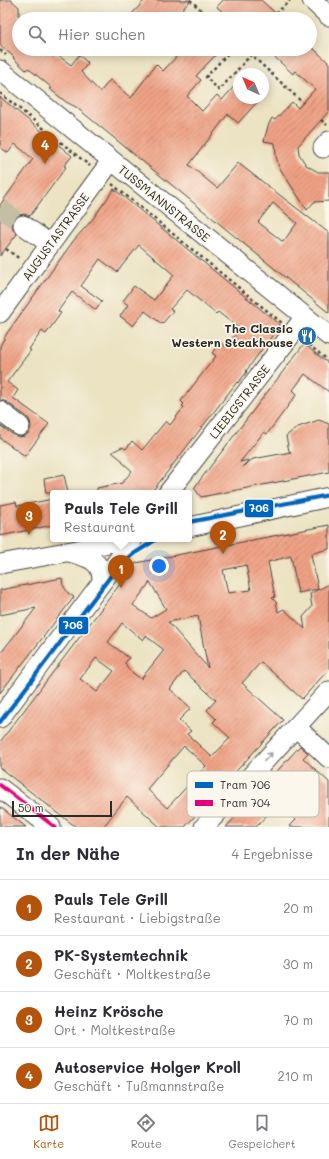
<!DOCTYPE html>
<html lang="de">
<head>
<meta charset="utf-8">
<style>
  :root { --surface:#fff; --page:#f7f7f7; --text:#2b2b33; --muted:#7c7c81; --line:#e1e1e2; --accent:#b45309 }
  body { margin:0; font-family:Mali,sans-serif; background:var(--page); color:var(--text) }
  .compass { position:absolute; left:233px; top:68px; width:36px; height:36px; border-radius:50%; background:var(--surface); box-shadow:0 2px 10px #0003; rotate:316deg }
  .scale { position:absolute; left:12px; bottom:10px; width:100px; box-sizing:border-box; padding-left:4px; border:2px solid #2b2b2b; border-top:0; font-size:11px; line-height:14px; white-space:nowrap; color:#2b2b2b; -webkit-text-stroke:3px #fbf7ec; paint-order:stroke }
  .you { position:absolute; left:159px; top:566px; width:14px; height:14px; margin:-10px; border:3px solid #fff; border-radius:50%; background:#1a73e8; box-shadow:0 0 0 6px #1a73e833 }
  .badge { display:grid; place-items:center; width:26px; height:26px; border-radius:50%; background:var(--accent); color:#fff; font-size:13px; font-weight:700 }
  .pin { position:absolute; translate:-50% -33px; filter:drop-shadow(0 1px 2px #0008) }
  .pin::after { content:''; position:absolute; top:21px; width:14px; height:12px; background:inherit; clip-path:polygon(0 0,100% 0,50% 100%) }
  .popup { position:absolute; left:50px; top:490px; width:142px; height:52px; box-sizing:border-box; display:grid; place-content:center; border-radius:4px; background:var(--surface); filter:drop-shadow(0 1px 3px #0005); font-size:13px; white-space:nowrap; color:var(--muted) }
  .popup b { font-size:15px; color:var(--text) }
  .popup::after { content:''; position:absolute; left:50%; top:100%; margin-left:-8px; border:8px solid transparent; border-top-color:var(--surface) }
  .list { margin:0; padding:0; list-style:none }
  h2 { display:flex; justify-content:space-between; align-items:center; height:52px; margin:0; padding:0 16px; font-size:17px }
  h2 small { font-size:13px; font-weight:400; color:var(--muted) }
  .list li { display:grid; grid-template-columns:26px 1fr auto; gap:12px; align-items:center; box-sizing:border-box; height:56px; padding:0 16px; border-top:1px solid var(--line) }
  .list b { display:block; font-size:15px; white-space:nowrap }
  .list p { margin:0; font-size:13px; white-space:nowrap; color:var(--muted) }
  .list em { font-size:13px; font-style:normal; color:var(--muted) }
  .icon { flex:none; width:22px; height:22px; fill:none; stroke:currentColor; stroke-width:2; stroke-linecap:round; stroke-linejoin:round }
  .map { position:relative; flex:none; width:329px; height:827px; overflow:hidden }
  .search { position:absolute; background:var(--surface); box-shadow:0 2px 10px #0003; left:12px; right:12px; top:12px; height:44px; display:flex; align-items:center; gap:10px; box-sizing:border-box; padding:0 14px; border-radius:22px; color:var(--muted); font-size:15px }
  .sheet { height:276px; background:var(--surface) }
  nav { display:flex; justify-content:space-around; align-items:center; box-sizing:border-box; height:56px; border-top:1px solid var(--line); background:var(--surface); font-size:11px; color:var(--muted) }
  nav a { display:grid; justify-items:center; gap:2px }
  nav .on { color:var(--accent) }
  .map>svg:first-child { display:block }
  .building { fill:url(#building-hatch); fill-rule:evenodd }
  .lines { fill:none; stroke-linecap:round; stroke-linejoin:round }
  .minor-tunnel { stroke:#c5bea5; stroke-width:19; stroke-dasharray:19 10; stroke-linecap:butt }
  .minor-casing { stroke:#484742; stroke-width:21 }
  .path { stroke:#484742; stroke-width:2.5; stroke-dasharray:3 3; stroke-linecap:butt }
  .minor { stroke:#fff; stroke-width:19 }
  .tram-1-casing { stroke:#fbf7ec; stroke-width:7 }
  .tram-2-casing { stroke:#fbf7ec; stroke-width:7 }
  .tram-1 { stroke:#0065bd; stroke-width:4 }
  .tram-2 { stroke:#e5007d; stroke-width:4 }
  .oneway { stroke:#a0a0a0 }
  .labels { text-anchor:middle; stroke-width:3.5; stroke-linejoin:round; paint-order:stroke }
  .street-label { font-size:12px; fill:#2b2b2b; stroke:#fbf7ec }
  .poi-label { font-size:12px; font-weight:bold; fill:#2b2b2b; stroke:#fbf7ec; text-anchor:end }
  .key { fill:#fbf7ec; stroke:#bdbab2; stroke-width:1 }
  .key-label { font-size:11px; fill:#2b2b2b }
  .line-badge { stroke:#fbf7ec; stroke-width:1.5 }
  .badge-label { font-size:11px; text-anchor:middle; font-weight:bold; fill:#fff }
</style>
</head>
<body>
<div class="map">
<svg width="329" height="827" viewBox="0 0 329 827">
  <defs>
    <pattern id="building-hatch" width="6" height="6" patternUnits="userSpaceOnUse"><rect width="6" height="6" fill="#f0a285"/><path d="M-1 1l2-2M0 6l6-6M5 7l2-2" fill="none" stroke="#c3846d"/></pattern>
  </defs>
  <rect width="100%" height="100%" fill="#fbf7ec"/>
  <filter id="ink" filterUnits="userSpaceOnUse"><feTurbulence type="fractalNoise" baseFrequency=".025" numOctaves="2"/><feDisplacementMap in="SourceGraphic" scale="8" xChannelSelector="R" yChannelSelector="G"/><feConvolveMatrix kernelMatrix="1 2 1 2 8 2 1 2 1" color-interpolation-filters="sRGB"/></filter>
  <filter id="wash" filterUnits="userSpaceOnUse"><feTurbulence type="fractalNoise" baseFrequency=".012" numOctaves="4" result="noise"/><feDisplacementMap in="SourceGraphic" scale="16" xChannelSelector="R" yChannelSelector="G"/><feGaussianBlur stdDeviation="0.9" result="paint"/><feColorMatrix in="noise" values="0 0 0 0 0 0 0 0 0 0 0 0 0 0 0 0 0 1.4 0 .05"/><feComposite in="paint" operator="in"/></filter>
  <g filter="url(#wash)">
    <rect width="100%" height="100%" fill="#ece3c3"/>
    <g id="blocks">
      <!-- building -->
      <path class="building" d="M0,0H11L19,7V49H49L71,65L79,55L88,63L81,72L100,92L110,80L131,98L156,64L163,71L184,49H221L196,76L201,80L187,96L202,111L217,95L222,100L239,81V98H261L238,123L228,114L189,165L217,188L238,163L329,233V313L76,107L66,102L50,89L52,88L28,68L26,70L13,58L14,57L0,45ZM273,203L297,223L283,242L258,222Z
        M145,0H191L173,19H127Z
        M223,0H261L282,19H231L217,7Z
        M266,49H314L329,63V111L298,146L299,154L306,165L318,172H329V201L314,202L307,210L279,167L276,156L275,143L264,141L268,126L272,118L275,120L292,102L298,108L315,89L295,71L293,74Z
        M0,97L72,156L64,166L66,167L30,216L24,214L19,215L14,218L12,224L13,230L17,234L0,256V205L33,159L15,144L8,153L0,147Z
        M114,189L280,325L246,371L247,372L238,383L237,382L151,493H97V488L122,483L132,471L122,462L123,461L112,452L122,447L126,449L132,441L142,450L166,421L170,425L184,407L182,406L184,404L181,401L216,356L212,353L220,342L226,347L240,329L218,312L216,314L187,290L170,309L173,311L162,324L145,311L133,326L120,316L128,305L123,301L134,286L154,300L174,275L139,245L117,272L100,259L81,286L102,301L96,310L72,292L58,311L61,313L46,334L42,331L29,349L31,350L7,382L18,390L13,398L49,424L25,456L0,438V428L1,426L13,435L19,437L25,436L29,433L31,427L30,421L27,417L7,402L0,400V346L7,333L74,240L92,220Z
        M304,344L329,364V392L305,374L293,390L297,394L267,434L264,432L240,462L249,460L242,467L253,459L291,452L289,451L286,436L298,427L319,420L329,424V472L201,497L194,488Z
        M64,475L68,493H46L44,479Z
        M53,499V525L0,536V505L16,502L17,506Z
        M329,525V549L313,553L311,554L318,589L298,593L291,556L268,562L275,597L272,598L276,602L278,612L284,609L305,629L303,617L312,607L310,594L329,584V669L302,699L261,662L252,672L242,683L283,720L185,827H160L127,797L103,827H76L0,768V742L136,563ZM246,565L251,590L228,593L223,570ZM150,582L166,609L151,618L133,605ZM198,616L202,638L208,668L168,622ZM122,623L143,640L146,636L164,650L141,679L129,670L125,663L129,658L108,642ZM96,658L114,671L97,692L80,679ZM184,671L216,700L207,710L216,719L213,722L230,738L212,757L187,734L191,731L179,720L191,708L170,689ZM184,746L206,766L167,808L147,789Z
        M62,578L63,585L68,593L74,597L0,693V654L36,608L0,615V590Z
        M300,746L308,753L303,758L329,782V827H289L296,820L278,803L256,827H226Z
        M0,807L26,827H0Z"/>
    </g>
  </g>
  <g filter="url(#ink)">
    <use href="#blocks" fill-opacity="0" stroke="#484742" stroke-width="1"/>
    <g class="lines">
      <!-- minor-tunnel -->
      <path class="minor-tunnel" d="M0,208L23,225"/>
      <defs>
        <path id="minor" d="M312,0L329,16
          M0,70L329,336
          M323,148L329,141
          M23,225L50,244
          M0,313L111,161
          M0,411L20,426
          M168,493L305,317
          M189,527L329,497
          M69,552C87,557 103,560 102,582
          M0,564L77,550L126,539
          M0,718L108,574L133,539
          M296,727L329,758
          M0,788L51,827
          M204,827L329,691"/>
      </defs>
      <!-- minor casing -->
      <use href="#minor" class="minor-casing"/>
      <!-- path -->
      <path class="path" d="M190,0L211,19
        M276,14L290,0
        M232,49L206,77L219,90L251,55
        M245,49L303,103
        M0,50L6,55
        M0,93L90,166
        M321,120L327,125
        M112,184L282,323
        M6,249L20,259
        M304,341L329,361"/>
      <!-- minor -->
      <use href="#minor" class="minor"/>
      <defs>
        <path id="tram-1" d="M189,522L329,495
          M0,722L113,573L132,555L157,539"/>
        <path id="tram-2" d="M0,785L55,827"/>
      </defs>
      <!-- tram-1 casing -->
      <use href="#tram-1" class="tram-1-casing"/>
      <!-- tram-2 casing -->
      <use href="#tram-2" class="tram-2-casing"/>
      <!-- tram-1 -->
      <use href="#tram-1" class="tram-1"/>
      <!-- tram-2 -->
      <use href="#tram-2" class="tram-2"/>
    </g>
    <!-- one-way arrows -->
    <defs><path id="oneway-shaft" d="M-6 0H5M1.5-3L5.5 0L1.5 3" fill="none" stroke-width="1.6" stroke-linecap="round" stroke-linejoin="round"/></defs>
    <use class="oneway" href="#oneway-shaft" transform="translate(268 757) rotate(-47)"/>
  </g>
  <!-- icons -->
  <defs>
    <symbol id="restaurant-disc" viewBox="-11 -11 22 22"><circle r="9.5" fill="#1f6fb2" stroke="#fbf7ec"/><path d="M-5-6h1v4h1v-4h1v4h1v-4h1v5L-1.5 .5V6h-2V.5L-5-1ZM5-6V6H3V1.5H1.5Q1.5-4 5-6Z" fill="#fff"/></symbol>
  </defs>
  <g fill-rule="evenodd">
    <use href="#restaurant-disc" x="296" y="325" width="22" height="22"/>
  </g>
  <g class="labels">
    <!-- street labels -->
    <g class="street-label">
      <text transform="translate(164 204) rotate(39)" y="4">TUSSMANNSTRASSE</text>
      <text transform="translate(56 237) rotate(-54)" y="4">AUGUSTASTRASSE</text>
      <text transform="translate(240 402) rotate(-52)" y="4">LIEBIGSTRASSE</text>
    </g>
    <!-- poi labels -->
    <g class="poi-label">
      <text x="293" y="333">The Classic<tspan x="293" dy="14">Western Steakhouse</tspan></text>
    </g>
  </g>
  <!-- legend -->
  <rect x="187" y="771" width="132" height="46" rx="6" class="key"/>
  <rect x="195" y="782" width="18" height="6" fill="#0065bd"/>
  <rect x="195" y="800" width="18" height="6" fill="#e5007d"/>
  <g class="key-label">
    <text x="220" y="789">Tram 706</text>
    <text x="220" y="807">Tram 704</text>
  </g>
  <g class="line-badge">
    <rect x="244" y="499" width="30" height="19" rx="4" fill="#0065bd"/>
    <rect x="58" y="616" width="31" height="19" rx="4" fill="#0065bd"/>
  </g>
  <g class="badge-label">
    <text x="259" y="512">706</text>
    <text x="73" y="629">706</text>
  </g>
</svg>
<svg class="compass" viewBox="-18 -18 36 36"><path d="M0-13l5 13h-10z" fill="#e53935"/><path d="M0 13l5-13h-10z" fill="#7c7c81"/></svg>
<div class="scale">50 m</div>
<div class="you"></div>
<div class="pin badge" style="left:121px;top:588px">1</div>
<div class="popup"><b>Pauls Tele Grill</b>Restaurant</div>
<div class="pin badge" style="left:223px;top:554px">2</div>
<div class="pin badge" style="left:29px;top:535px">3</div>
<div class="pin badge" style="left:45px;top:164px">4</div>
<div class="search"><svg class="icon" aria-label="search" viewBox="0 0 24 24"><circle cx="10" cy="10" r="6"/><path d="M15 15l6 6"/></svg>Hier suchen</div>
</div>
<section class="sheet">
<h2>In der Nähe<small>4 Ergebnisse</small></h2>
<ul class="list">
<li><span class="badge">1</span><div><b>Pauls Tele Grill</b><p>Restaurant · Liebigstraße</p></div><em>20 m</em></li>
<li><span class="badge">2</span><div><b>PK-Systemtechnik</b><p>Geschäft · Moltkestraße</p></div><em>30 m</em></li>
<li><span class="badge">3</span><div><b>Heinz Krösche</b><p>Ort · Moltkestraße</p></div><em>70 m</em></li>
<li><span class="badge">4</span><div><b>Autoservice Holger Kroll</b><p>Geschäft · Tußmannstraße</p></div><em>210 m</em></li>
</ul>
</section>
<nav>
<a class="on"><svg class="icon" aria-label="map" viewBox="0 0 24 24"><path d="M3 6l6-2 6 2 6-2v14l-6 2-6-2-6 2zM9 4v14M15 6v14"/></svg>Karte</a>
<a><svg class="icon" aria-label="directions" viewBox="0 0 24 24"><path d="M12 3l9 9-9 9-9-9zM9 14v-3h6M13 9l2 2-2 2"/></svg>Route</a>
<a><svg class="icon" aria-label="saved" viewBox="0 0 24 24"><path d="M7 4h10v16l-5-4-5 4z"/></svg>Gespeichert</a>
</nav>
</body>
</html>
